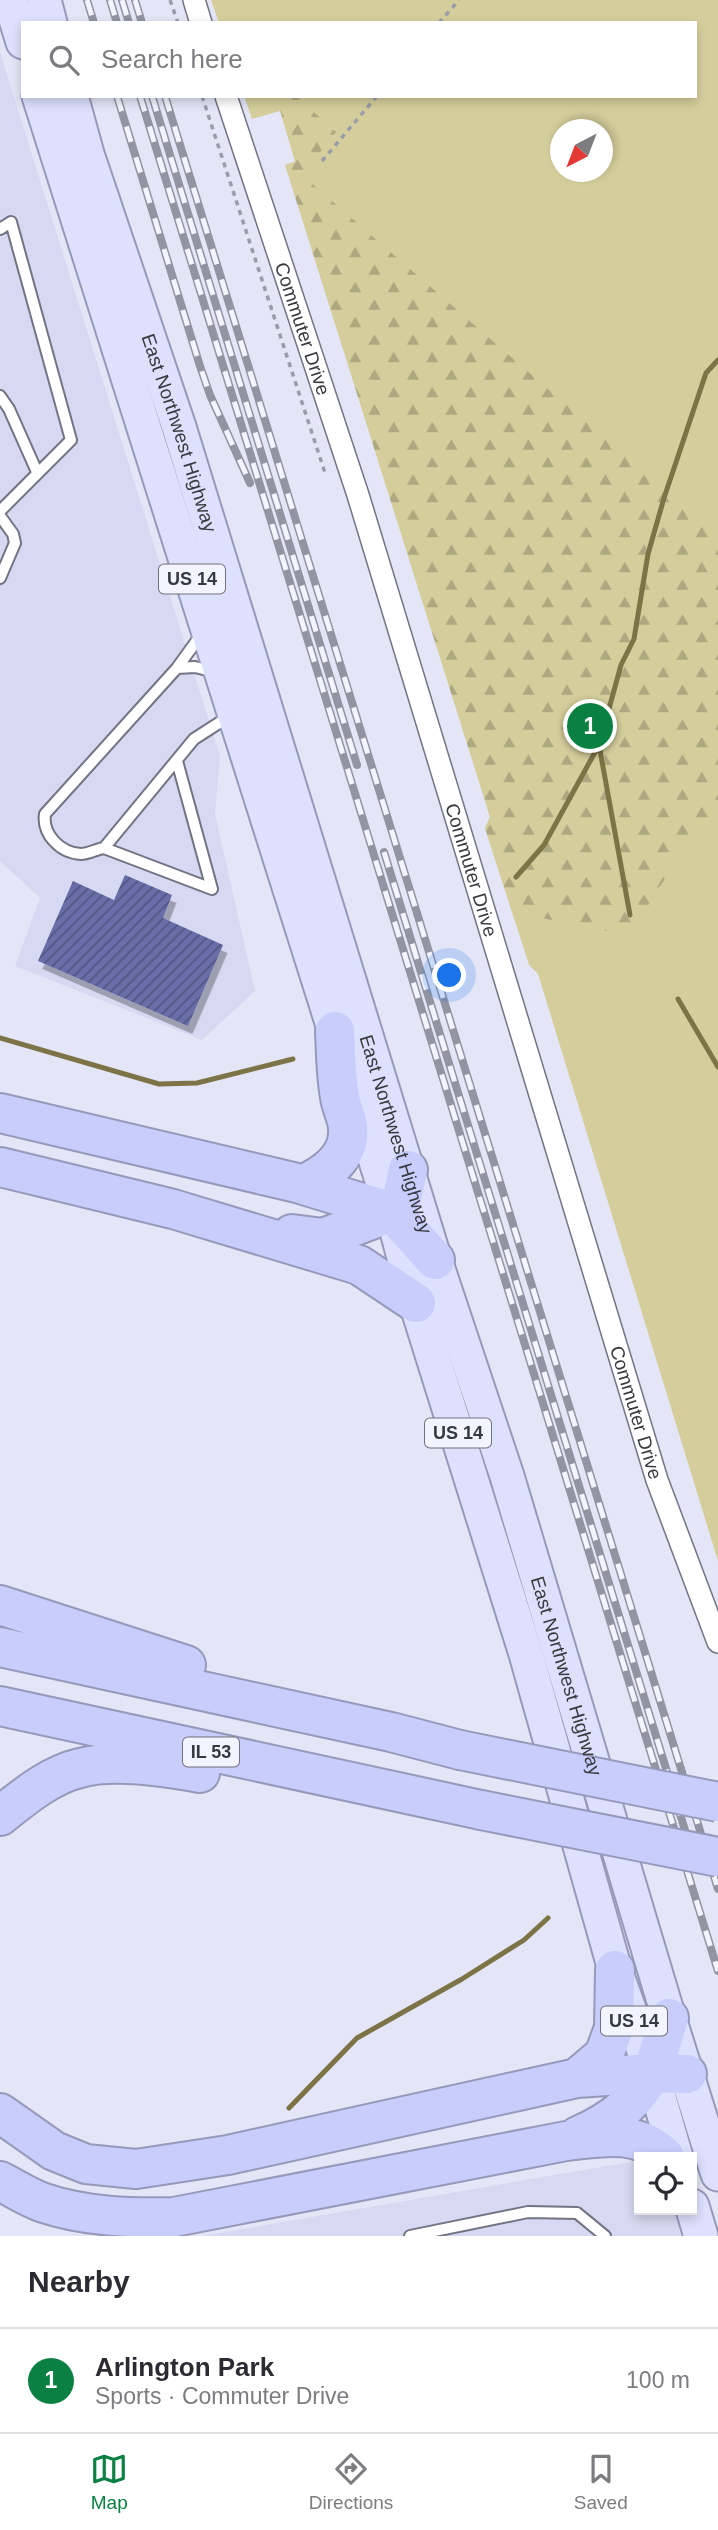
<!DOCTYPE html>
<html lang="en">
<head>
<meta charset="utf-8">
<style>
  :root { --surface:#fff; --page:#f2f2f3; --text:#2b2b33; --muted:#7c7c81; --line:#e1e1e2; --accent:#0b8043 }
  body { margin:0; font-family:Arial,sans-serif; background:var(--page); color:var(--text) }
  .controls { position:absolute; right:21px; bottom:21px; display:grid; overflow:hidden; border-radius:0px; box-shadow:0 4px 10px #0003 }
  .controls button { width:63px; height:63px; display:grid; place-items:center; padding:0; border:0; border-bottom:2px solid var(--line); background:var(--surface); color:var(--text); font:35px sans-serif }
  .compass { position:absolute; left:550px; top:119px; width:63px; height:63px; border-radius:50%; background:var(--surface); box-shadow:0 4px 10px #0003; rotate:222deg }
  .you { position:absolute; left:450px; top:976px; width:24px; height:24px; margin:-18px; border:5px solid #fff; border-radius:50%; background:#1a73e8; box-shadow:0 0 0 10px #1a73e833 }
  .badge { display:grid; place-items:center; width:46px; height:46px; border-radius:50%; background:var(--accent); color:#fff; font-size:23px; font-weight:700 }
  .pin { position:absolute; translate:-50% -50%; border:4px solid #fff; box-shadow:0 2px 7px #0006 }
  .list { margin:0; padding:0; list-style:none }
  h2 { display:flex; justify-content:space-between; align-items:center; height:91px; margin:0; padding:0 28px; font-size:30px }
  h2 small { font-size:23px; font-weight:400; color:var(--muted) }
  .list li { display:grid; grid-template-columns:46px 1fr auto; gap:21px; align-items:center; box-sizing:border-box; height:105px; padding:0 28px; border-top:2px solid var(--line) }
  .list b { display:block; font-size:26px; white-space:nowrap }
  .list p { margin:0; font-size:23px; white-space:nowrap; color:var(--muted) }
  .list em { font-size:23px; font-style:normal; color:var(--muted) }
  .icon { flex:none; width:38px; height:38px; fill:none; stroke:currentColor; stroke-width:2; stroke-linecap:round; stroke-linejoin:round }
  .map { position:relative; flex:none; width:718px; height:2236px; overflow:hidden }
  .search { position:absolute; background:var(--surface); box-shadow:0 4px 10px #0003; left:21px; right:21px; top:21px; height:77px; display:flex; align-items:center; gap:18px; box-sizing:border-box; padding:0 24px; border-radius:0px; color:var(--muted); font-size:26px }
  .sheet { height:196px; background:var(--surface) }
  nav { display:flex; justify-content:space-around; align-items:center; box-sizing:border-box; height:98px; border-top:2px solid var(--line); background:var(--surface); font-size:19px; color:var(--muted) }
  nav a { display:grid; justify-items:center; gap:4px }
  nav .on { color:var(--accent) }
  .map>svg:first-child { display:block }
  .built { fill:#d6d9f1 }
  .grass { fill:#d5ce9c; fill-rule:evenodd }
  .forest { fill:url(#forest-firs) }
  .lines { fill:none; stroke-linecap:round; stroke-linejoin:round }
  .stream { stroke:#7c7446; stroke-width:5 }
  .building { fill:url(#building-hatch); filter:url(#shadow) }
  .lane-casing { stroke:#727483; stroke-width:14 }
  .street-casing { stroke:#727483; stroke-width:24 }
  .primary-casing { stroke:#9699ba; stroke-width:37 }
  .highway-casing { stroke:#9699ba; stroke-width:42 }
  .path { stroke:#9b9ca9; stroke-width:3.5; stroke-dasharray:5 5; stroke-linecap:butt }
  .lane { stroke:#fff; stroke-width:10 }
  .street { stroke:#fff; stroke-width:21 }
  .primary { stroke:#dee1fd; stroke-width:33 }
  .highway { stroke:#c8cdfc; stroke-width:38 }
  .rail-casing { stroke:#9394a1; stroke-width:8 }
  .rail { stroke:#f3f4ff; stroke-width:5; stroke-dasharray:16; stroke-linecap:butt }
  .highway-bridge-casing { stroke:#9699ba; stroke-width:42; stroke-linecap:butt }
  .highway-bridge { stroke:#c8cdfc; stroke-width:38 }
  .labels { text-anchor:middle; stroke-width:7; stroke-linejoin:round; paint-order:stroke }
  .shield { fill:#f3f4ff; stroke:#707179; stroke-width:2 }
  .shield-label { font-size:18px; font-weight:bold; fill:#38393f }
  .street-label { font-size:19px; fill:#38393f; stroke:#f3f4ff }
</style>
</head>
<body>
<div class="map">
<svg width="718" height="2236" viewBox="0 0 718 2236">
  <defs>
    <pattern id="forest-firs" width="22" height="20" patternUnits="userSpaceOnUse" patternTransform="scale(1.75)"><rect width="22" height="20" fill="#d5ce9c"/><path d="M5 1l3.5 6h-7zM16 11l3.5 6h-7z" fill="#aea881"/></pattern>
    <pattern id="building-hatch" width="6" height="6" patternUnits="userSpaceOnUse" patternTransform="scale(1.75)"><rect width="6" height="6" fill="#696da8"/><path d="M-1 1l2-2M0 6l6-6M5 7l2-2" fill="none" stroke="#535683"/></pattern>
    <filter id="shadow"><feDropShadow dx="4.5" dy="8" stdDeviation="0" flood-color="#0004"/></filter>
  </defs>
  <rect width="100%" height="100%" fill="#e4e6f8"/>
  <!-- built -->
  <path class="built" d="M0,52L220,756L215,814L255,991L202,1040L15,966L40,898L0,861Z
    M636,2161L639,2162V2210H692L701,2236H202Z"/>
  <!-- grass -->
  <path class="grass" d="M211,0H718V1561L538,974L529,965L485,828L490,817L280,111L252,119L244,96H695V23H219ZM560,130H602V172H560Z"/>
  <!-- forest -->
  <path class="forest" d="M283,96H296L336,132L302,175L718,537V818L689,845L658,889L630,936L512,912L485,828L490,817L285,165L296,161L280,110Z"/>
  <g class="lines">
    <!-- stream -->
    <path class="stream" d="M599,745L630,915
      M516,877L544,845L599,745L621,665L634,639L648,554L664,498L706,373L718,360
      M678,999L718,1067
      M0,1038L159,1084L197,1083L293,1059
      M289,2108L357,2038L462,1979L524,1940L548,1918"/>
  </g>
  <!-- building -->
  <path class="building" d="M125,875L172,895L163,918L223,945L188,1026L38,961L73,881L114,900Z"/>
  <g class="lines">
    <defs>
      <path id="lane" d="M0,229L11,222L71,440L0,511
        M0,396L9,409L37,472
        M0,516L13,534L15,543L0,578
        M177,668L195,667L215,672
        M177,761L212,889L104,848L194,739L222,721L233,718
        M104,848C97,849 88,854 81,854C60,853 42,834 45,814L177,668L203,632
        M410,2236L528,2212L577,2213L605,2236"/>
      <g id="street">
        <path d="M194,0L201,23"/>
        <path id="s1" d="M226,96L358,495L657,1480L718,1642"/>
      </g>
      <g id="primary">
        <path d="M10,0L23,42"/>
        <path d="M44,0L50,23"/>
        <path d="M39,96L392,1212L416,1303L526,1654L615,1970L652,2073L676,2157"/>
        <path id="s2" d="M71,96L87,154L179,427L435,1260L507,1476L669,2018L718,2174"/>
        <path d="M692,2206L701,2236"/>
      </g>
      <path id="highway" d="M0,1113L297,1183L392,1212L435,1260
        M0,1167L173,1209L359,1265L416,1303
        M304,1184C326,1174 350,1157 348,1129C348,1118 341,1107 340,1097C336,1075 336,1053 335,1031
        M292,1234L323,1238L392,1212L402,1198L408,1170
        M0,1605L186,1665
        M0,1647L391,1732L460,1750
        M0,1706L481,1810
        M0,1816C24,1797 50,1775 80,1768C112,1759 167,1767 200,1773
        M577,2078L604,2055L614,2028L615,1970
        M0,2113L54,2151L86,2164L136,2169L228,2155L577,2078L652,2073L687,2074
        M578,2136C608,2123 638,2103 652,2071C659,2055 663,2035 669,2018
        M0,2181C14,2188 29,2198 44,2203C86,2217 131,2218 174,2217L566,2141C602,2137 637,2129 665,2157"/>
    </defs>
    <!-- lane casing -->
    <use href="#lane" class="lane-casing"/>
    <!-- street casing -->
    <use href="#street" class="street-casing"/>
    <!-- primary casing -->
    <use href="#primary" class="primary-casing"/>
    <!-- highway casing -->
    <use href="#highway" class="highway-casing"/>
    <!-- path -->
    <path class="path" d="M170,0L178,23
      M439,23L459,0
      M202,96L326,476
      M322,161L377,96"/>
    <!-- lane -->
    <use href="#lane" class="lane"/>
    <!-- street -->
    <use href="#street" class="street"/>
    <!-- primary -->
    <use href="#primary" class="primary"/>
    <!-- highway -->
    <use href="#highway" class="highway"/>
    <defs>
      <path id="rail" d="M87,0L94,23
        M110,0L117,23
        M122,0L129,23
        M135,0L142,23
        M117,96L200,366L210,395L250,483
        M140,96L718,1971
        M152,96L357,765
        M165,96L718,1889
        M384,852L696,1866"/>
    </defs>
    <!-- rail casing -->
    <use href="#rail" class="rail-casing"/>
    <!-- rail -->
    <use href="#rail" class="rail"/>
    <defs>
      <path id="highway-bridge" d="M460,1750L718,1802
        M481,1810L718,1857"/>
    </defs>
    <!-- highway-bridge casing -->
    <use href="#highway-bridge" class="highway-bridge-casing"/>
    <!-- highway-bridge -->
    <use href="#highway-bridge" class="highway-bridge"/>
  </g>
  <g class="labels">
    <!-- shield labels -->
    <g class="shield">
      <rect x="159" y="564.5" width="66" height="29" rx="5"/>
      <rect x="425" y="1418.5" width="66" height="29" rx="5"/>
      <rect x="183" y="1737.5" width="56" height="29" rx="5"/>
      <rect x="601" y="2006.5" width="66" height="29" rx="5"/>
    </g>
    <g class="shield-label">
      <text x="192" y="585">US 14</text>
      <text x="458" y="1439">US 14</text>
      <text x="211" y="1758">IL 53</text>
      <text x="634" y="2027">US 14</text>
    </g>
    <!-- street labels -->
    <g class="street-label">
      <text dy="7" stroke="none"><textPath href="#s1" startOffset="245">Commuter Drive</textPath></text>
      <text dy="7" stroke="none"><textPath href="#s2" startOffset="354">East Northwest Highway</textPath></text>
      <text dy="7" stroke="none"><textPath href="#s1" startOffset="812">Commuter Drive</textPath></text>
      <text dy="7" stroke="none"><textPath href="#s2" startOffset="1088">East Northwest Highway</textPath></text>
      <text dy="7" stroke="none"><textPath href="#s1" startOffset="1379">Commuter Drive</textPath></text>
      <text dy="7" stroke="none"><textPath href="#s2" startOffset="1656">East Northwest Highway</textPath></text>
    </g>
  </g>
</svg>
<div class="controls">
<button><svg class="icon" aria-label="locate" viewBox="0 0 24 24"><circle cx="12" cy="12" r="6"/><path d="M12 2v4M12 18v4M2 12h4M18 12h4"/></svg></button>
</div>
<svg class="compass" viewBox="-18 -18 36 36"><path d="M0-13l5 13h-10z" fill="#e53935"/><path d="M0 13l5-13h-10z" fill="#7c7c81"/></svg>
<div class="you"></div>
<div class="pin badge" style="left:590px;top:726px">1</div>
<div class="search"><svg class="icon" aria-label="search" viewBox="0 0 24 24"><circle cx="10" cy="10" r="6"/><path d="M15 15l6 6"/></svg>Search here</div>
</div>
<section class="sheet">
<h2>Nearby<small></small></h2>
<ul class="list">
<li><span class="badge">1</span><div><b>Arlington Park</b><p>Sports · Commuter Drive</p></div><em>100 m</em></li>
</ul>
</section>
<nav>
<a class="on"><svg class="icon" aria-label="map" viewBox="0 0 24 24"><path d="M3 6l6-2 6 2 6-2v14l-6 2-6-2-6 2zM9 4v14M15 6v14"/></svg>Map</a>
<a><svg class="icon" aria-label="directions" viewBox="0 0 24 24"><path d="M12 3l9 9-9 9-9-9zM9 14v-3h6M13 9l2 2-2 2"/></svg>Directions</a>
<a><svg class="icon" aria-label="saved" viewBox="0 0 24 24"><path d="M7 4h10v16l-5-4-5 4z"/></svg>Saved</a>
</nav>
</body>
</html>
